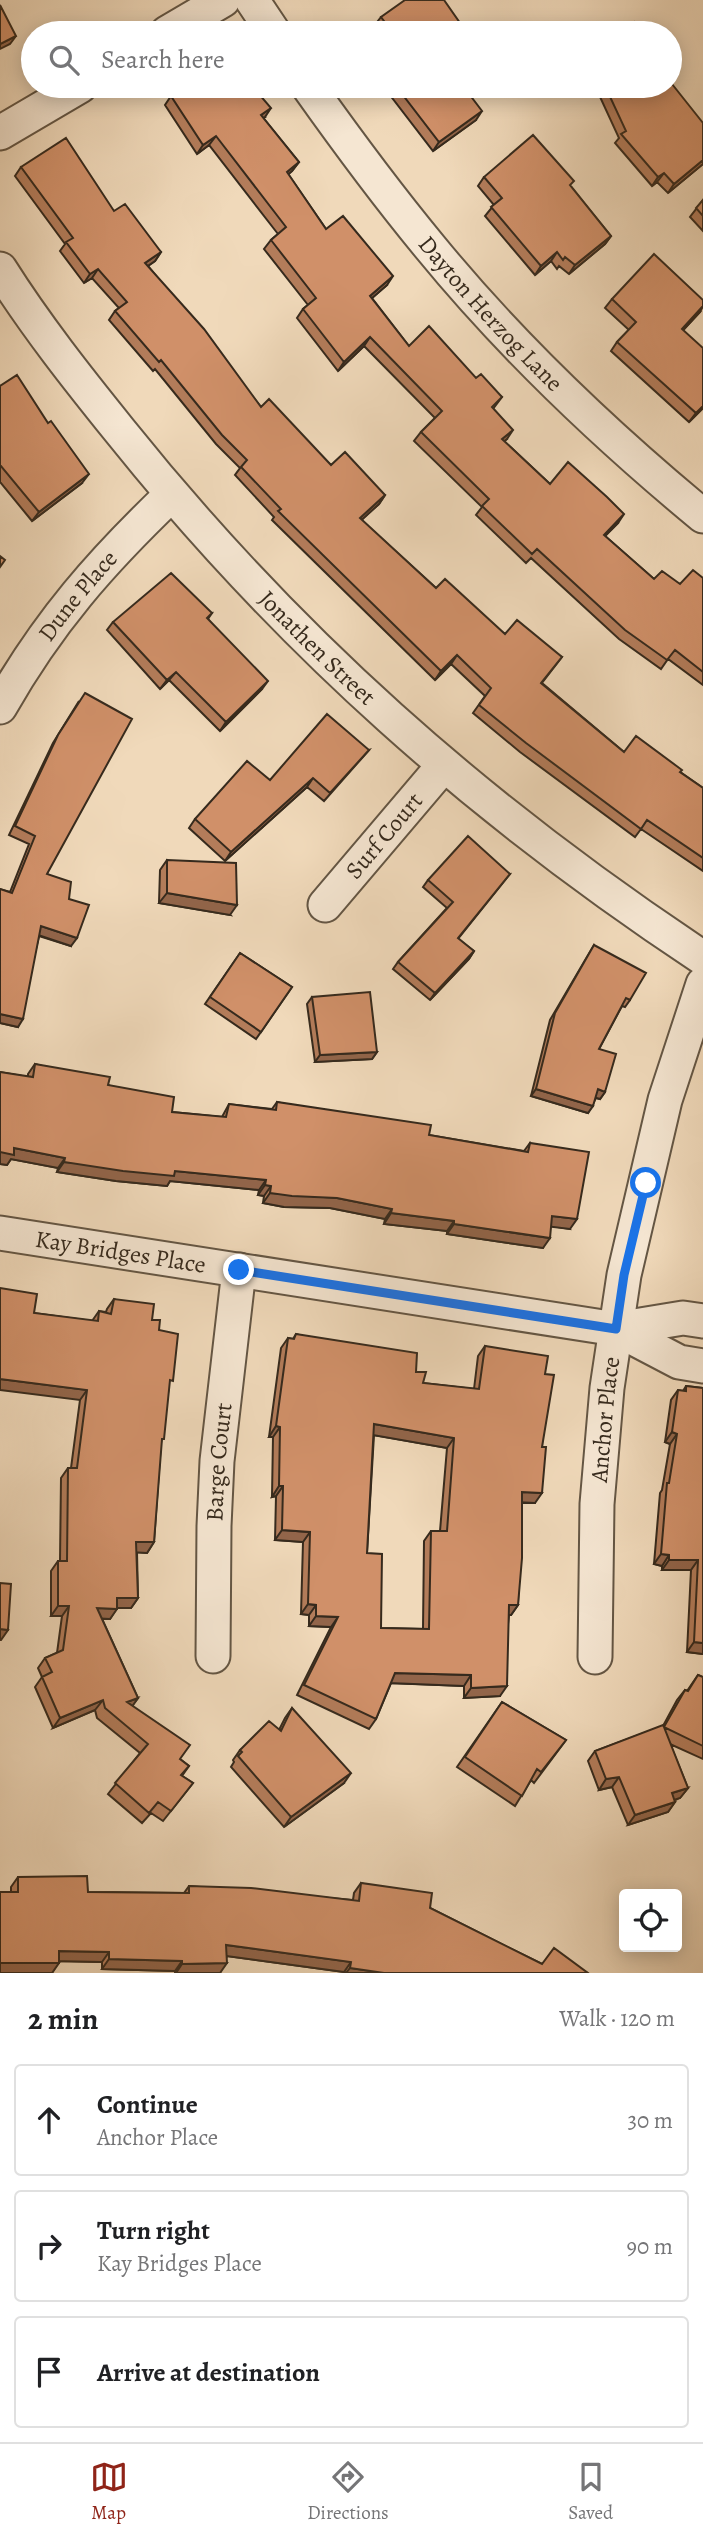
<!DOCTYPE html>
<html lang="en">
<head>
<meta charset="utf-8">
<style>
  :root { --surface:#fff; --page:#f6f6f6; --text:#202124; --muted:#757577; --line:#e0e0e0; --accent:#8f2418 }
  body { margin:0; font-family:Alegreya,serif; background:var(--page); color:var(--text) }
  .controls { position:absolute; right:21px; bottom:21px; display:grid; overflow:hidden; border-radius:7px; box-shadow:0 4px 18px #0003 }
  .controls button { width:63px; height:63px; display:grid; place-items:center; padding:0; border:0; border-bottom:2px solid var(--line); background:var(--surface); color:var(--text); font:35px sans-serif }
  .stop { position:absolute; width:21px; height:21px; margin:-16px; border:5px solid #1a73e8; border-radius:50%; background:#fff }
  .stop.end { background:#1a73e8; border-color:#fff; box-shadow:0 2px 7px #0008 }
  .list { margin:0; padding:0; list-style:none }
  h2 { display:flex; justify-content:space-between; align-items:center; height:91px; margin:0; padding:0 28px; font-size:30px }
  h2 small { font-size:23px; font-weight:400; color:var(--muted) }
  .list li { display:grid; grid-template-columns:46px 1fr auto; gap:21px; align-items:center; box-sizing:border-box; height:112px; margin:0 14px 14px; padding:0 14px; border:2px solid var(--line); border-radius:7px }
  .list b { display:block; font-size:26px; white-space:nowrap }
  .list p { margin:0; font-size:23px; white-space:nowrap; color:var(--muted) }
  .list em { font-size:23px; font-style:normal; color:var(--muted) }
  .icon { flex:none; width:38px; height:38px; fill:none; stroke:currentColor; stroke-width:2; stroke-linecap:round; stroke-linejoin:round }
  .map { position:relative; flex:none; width:703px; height:1973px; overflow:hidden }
  .search { position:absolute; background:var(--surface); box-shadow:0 4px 18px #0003; left:21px; right:21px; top:21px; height:77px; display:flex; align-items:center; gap:18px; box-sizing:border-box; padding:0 24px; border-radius:38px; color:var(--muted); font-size:26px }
  .sheet { height:469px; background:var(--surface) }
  nav { display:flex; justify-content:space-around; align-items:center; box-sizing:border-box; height:98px; border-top:2px solid var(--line); background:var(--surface); font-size:19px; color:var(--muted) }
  nav a { display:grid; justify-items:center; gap:4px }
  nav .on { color:var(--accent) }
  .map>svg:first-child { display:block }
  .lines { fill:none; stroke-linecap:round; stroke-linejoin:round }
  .street-casing { stroke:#645644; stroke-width:37 }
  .street { stroke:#f5e6d2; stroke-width:33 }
  .wall { fill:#b37c5a; stroke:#362a1d; stroke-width:2; fill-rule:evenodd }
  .shaded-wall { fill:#92654a; stroke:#362a1d; stroke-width:2 }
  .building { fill:#d09069; stroke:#362a1d; stroke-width:2; fill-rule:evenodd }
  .route { stroke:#1a73e8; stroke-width:9 }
  .labels { text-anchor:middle; stroke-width:5; stroke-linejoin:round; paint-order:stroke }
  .street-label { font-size:24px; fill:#362a1d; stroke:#f5e6d2 }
</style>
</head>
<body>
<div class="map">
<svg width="703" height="1973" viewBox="0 0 703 1973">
  <rect width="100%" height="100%" fill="#f0d9ba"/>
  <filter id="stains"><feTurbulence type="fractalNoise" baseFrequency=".00286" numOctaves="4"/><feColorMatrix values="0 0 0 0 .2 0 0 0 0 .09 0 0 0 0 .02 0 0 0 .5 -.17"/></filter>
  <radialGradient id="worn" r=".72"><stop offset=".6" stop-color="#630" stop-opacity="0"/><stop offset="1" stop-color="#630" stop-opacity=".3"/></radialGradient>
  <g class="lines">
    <defs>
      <g id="street">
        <path d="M252,0L274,33"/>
        <path d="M167,33L223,0"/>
        <path id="s1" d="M308,86C347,141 387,195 430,247C511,346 605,435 703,516"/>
        <path d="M0,133L80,86"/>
        <path id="s2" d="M0,269C36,326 78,379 120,431C289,642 478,809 703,958"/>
        <path id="s3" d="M0,707C48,622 101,562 171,495"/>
        <path id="s4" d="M325,905L443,766"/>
        <path id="s5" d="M0,1233L616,1329L683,1318L703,1321"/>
        <path d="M616,1329L679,1362L703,1366"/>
        <path id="s6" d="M213,1656L214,1526L217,1461L239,1270"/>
        <path id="s7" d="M595,1657L597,1504L607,1388L624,1275L665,1100L703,984"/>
      </g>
    </defs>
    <!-- street casing -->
    <use href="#street" class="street-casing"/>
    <!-- street -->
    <use href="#street" class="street"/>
  </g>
  <!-- wall -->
  <path class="wall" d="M381,17L467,33H380L374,26Z
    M383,86H463L476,120L433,151Z
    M595,86H661L703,164L668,193L657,182L652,186L615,143L619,138Z
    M231,90L265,117L263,118L299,162L292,171L288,174L326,229L387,285L372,298L409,346L476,378L502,397L493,409L507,439L504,441L550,484L618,523L605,536L654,579L680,584L703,578V685L668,659L661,669L619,639L531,558L526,563L476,515L482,507L414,441L421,432L435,418L364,346L338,371L297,318L303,309L308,305L264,249L271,240L278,234L209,145L197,154L165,105L171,96Z
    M21,167L114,211L161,252L155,261L148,266L261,407L331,465L385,495L379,504L361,520L436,588L505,634L562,657L542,683L624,752L680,772L703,788V871L641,829L635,837L520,752L473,713L485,696L451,664L435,680L272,520L274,517L235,475L240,468L216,444L155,369L153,371L109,320L115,311L119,308L92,278L84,283L60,251L65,244L15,176Z
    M484,177L570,186L611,236L605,244L569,274L559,266L557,269L551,261L535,275L485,216L494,205L478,186Z
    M703,200V231L690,217Z
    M612,299L700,312L683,330L703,408L689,422L611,351L617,342L629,330L605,308Z
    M0,386L82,483L32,521L0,482Z
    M212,613L208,619L262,689L220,731L169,680L160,689L107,630L113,622Z
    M79,701L47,874L69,899L71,946L39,936L18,1027L0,1023V889L10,892L29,844L9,835L53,743Z
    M369,750L362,758L324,801L307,787L225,861L189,828L195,819L270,780Z
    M167,860L230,915L159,903L160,870Z
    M510,874L458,939L474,951L469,959L430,1000L393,969L398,962L447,908L423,887L428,880Z
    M594,945L630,1000L625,1007L622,1006L599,1049L605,1092L600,1099L596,1098L588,1113L531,1096L550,1020Z
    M240,953L292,987L256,1039L205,1004Z
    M312,997L377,1052L372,1059L315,1062L307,1004Z
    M35,1064L108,1085L172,1112L222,1117L229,1104L272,1109L277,1102L429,1135L524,1151L530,1143L570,1229L551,1226L543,1248L447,1234V1231L384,1224L385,1219L330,1208L284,1207L263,1203L264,1196L258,1195L259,1190L170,1181L167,1186L116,1181L57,1172L58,1168L11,1159L7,1165L0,1164V1072L28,1077V1074Z
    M114,1299L152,1320L159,1330L169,1386L161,1443L154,1542L147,1553L137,1552L138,1598L131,1608H117L110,1619H102L138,1698L132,1706L180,1759L189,1766L182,1776L193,1783L163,1821L151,1813L142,1823L108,1794L140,1753L97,1718L95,1710L53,1728L35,1687L42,1677L38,1668L45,1658L57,1653L62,1616H51V1571L58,1561H60L61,1478L68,1468H71L80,1400L34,1313L92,1321L99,1311L106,1312L107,1309Z
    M296,1334L416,1372L423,1383L474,1389L478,1356L485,1346L545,1374L542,1447L535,1503H522L518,1605L511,1615H509L500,1696L464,1698V1686L391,1683L376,1719L369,1729L297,1695L331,1627L309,1626V1615L301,1614L303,1542L275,1540L276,1496L272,1497L273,1437H269L281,1348L288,1338L293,1339ZM374,1435L447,1448L440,1531H431L424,1541L423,1629L381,1628L367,1553Z
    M686,1386L703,1388V1654L687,1652L691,1570H662V1566L654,1564L660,1493L662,1490L670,1444L665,1442L671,1400L678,1390L683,1391Z
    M698,1675L703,1677V1759L670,1744L688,1788L680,1798L674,1800L675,1802L668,1812L628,1825L612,1787L599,1790L588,1761L595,1751L663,1726L677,1700L685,1690L687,1691Z
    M502,1702L566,1740L534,1783L531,1780L515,1806L457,1767Z
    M292,1708L344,1783L284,1827L231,1767L234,1762L233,1760L240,1750L279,1730L285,1718Z
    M18,1877L88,1892L184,1893L189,1886L353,1900L354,1893L361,1883L430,1908L542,1964L588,1973H343L344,1972L227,1956L220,1973H175V1971L102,1969V1962L59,1961L52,1973H0V1892H11V1887Z"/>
  <!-- shaded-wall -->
  <path class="shaded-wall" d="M16,36L10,44L0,49V44Z
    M271,108L265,117L255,124L261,115Z
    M482,111L476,120L433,151L439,142Z
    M216,136L209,145L197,154L203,145Z
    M703,160V164L668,193L674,184Z
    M299,162L292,171L281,181L287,172Z
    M664,173L657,182L652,186L658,177Z
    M611,236L605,244L569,274L575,265Z
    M161,252L155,261L139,272L145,263Z
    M557,252L551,261L535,275L541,266Z
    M98,269L92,278L84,283L90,274Z
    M393,276L387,285L364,305L370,296Z
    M703,306L700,312L676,338L682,329Z
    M370,337L364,346L338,371L344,362Z
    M703,406V408L689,422L696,413Z
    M513,430L507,439L496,448L502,439Z
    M89,474L82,483L32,521L39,512Z
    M385,495L379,504L354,527L360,518Z
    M624,514L618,523L597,544L604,535Z
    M457,655L451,664L435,680L441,671Z
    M176,672L169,680L160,689L167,680Z
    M268,681L262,689L220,731L226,722Z
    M313,778L307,787L225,861L231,852Z
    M167,893L237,905L230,915L159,903Z
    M41,926L77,938L71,946L35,934Z
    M474,951L469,959L430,1000L435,993Z
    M0,1014L23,1019L18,1027L0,1023Z
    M377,1052L372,1059L315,1062L320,1055Z
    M536,1089L593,1106L588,1113L531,1096Z
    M598,1089L605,1092L600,1099L593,1097Z
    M14,1148L65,1158L58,1168L11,1159L7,1165L0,1164V1152Z
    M64,1162L175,1171L266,1180L259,1190L170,1181L167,1186L116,1181L57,1172Z
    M265,1185L271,1186L264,1196L258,1195Z
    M270,1193L337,1198L392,1209L385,1219L330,1208L284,1207L263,1203Z
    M391,1213L454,1221L447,1231L384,1224Z
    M552,1216L577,1219L570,1229L545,1226Z
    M454,1224L550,1238L543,1248L447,1234Z
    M0,1379L87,1390L80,1400L0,1390Z
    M374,1424L454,1438L447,1448L367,1434Z
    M276,1426L280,1427L273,1437H269Z
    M672,1432L677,1434L670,1444L665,1442Z
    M279,1486H283L276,1496L272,1497Z
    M522,1492L542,1493L535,1503L515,1502Z
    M282,1530L310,1532L303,1542L275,1540Z
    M136,1542H154L147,1553L129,1552Z
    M661,1554L669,1555L662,1566L654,1564Z
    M669,1560H698L691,1570H662Z
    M117,1598H138L131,1608H110Z
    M308,1604L316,1605L309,1615L301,1614Z
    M509,1605H518L511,1615H502Z
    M58,1606H69L62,1616H51Z
    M97,1608L117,1609L110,1619L90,1618Z
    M316,1616L338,1617L331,1627L309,1626Z
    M0,1629L8,1630L1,1640H0Z
    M694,1642L703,1643V1654L687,1652Z
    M395,1673L471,1675L464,1686L388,1683Z
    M507,1686L500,1696L464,1698L471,1688Z
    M138,1698L131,1708L127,1702Z
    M103,1700L95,1710L53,1728L60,1718Z
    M351,1773L344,1783L284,1827L291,1817Z
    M619,1777L612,1787L599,1790L606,1779Z
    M688,1788L680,1798L665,1803L672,1793Z
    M675,1802L668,1812L628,1825L635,1815Z
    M226,1945L351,1962L344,1972L219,1955Z
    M59,1951L109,1952L102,1962L52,1961Z
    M109,1959L182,1961L175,1971L102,1969Z
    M0,1963H59L52,1973H0Z
    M227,1963L220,1973H176L182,1964Z
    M350,1968L384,1973H346Z"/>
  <!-- building -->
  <path class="building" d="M405,0H444L467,33H393L381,17Z
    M0,5L16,36L0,44Z
    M634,22L639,33H605Z
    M672,84L703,123V160L674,184L664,173L658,177L621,134L626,131L605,86H661L663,91Z
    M188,86H228L231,90L241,86H252L271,108L261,115L299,162L287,172L326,229L343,216L393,276L370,296L409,346L429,326L476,378L481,374L502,397L492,407L513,430L502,439L550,484L568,462L607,497L624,514L604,535L654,579L662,571L680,584L693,570L703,578V672L675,650L667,660L625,630L537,549L532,554L482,506L489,499L421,432L442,411L370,337L344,362L303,309L316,298L271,240L286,227L216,136L203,145L171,96Z
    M396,86H463L482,111L439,142Z
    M533,135L574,181L570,185L611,236L575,265L565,257L563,260L557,252L541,266L491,207L502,198L484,177Z
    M66,138L114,211L125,204L161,252L145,263L204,329L261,407L269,399L331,465L345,452L385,495L360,518L436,588L445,579L505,634L517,620L562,657L541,683L624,752L636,736L682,770L680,772L703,788V858L647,820L641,829L526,743L479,705L491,688L457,655L441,671L278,511L281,509L241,467L247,460L222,435L161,360L159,362L115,311L127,302L98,269L90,274L66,242L73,238L21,167Z
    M703,200V216L696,208Z
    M654,254L703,300V306L682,329L703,348V406L696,413L617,342L636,322L612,299Z
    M17,375L48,423L51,421L89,474L39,512L0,465V386Z
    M0,556L5,560L0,567Z
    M171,573L212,613L207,618L268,681L226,722L176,672L167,680L113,622Z
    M85,693L132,719L47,874L71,882L69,899L89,905L77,938L41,926L23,1019L0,1014V889L12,893L35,836L15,826L58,735Z
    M327,714L369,750L330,793L313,778L231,852L195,819L247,761L270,780Z
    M468,836L510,874L458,938L474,951L435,993L398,962L453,902L428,880Z
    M167,860L236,863L237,905L167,893Z
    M594,945L646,973L630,1000L626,998L599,1049L616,1054L605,1092L598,1089L593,1106L536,1089L555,1013Z
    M240,953L292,987L261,1032L210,997Z
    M370,992L377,1052L320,1055L312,997Z
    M35,1064L110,1077L108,1085L174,1097L172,1112L226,1117L229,1104L276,1110L277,1102L431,1125L429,1135L528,1152L530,1143L589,1152L577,1219L552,1216L550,1238L454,1224V1221L391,1213L392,1209L337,1198L292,1196L270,1193L271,1186L265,1185L266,1180L175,1171L174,1176L123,1171L64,1162L65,1158L14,1148V1155L0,1152V1072L33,1077Z
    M0,1288L37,1294L34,1313L98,1321L99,1311L111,1314L114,1299L154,1304L152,1320H160L159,1330L178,1334L173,1381L170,1380L164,1439H162L154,1542H136L138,1598H117V1609L97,1608L138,1698L127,1702L190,1745L180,1759L189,1766L181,1775L193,1783L171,1811L158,1802L149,1813L115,1783L148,1744L105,1708L103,1700L60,1718L42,1677L52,1672L45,1658L63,1650L69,1606H58V1561H67L68,1468H77L87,1390L0,1379Z
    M296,1334L417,1353L416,1372H426L423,1383L479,1389L485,1346L548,1356L545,1374L554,1375L542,1447H546L542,1493L522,1492V1558L518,1605H509L507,1686L471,1688V1675L395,1673L376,1719L304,1685L338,1617L316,1616V1605L308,1604L310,1532L282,1530L283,1486H279L280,1427L276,1426L288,1338L294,1339ZM374,1424L454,1438L447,1531H431L429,1629L381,1628L382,1554L367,1553Z
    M686,1386L703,1388V1643L694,1642L698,1560H669V1555L661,1554L667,1483H669L677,1434L672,1432L678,1390L686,1391Z
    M0,1583L11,1584L8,1630L0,1629Z
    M698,1675L703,1677V1746L664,1727L688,1788L672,1793L675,1802L635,1815L619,1777L606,1779L595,1751L663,1725L664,1727L685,1690L688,1691Z
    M502,1702L566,1740L541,1772L537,1769L522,1796L465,1757Z
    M292,1708L351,1773L291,1817L238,1756L242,1752L240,1750L269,1721L281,1731Z
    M87,1876L88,1892L189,1893V1886L251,1888L359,1901L361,1883L432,1893L430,1908L542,1964L554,1948L588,1973H384L350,1968L351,1962L226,1945L227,1963L182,1964V1961L109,1959V1952L59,1951V1963H0V1892H18V1877Z"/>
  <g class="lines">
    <!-- route -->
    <path class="route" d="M239,1270L616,1329L624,1275L646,1183"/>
  </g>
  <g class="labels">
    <!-- street labels -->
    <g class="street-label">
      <text dy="8" stroke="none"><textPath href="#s1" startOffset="292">Dayton Herzog Lane</textPath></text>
      <text dy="8" stroke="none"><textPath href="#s3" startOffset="136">Dune Place</textPath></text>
      <text dy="8" stroke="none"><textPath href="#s2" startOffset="495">Jonathen Street</textPath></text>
      <text dy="8" stroke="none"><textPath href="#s4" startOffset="91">Surf Court</textPath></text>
      <text dy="8" stroke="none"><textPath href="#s5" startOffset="122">Kay Bridges Place</textPath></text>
      <text dy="8" stroke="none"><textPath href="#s7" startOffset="238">Anchor Place</textPath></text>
      <text dy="8" stroke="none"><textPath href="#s6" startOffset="194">Barge Court</textPath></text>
    </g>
  </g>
  <rect width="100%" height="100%" filter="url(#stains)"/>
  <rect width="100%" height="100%" fill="url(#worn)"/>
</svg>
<div class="controls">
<button><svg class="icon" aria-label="locate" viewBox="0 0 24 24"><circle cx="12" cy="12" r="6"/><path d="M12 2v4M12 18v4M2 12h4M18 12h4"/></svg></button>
</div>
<div class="stop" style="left:646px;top:1183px"></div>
<div class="stop end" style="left:239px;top:1270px"></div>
<div class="search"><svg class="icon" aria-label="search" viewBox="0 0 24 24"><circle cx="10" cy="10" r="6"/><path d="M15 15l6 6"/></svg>Search here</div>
</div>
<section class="sheet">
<h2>2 min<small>Walk · 120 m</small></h2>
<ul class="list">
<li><svg class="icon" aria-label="ahead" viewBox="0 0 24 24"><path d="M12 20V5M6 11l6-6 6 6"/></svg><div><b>Continue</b><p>Anchor Place</p></div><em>30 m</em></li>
<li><svg class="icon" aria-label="right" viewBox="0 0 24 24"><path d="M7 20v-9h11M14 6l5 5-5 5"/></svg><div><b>Turn right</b><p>Kay Bridges Place</p></div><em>90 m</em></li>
<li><svg class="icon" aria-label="arrive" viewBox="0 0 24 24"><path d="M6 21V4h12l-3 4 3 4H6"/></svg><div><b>Arrive at destination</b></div></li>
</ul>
</section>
<nav>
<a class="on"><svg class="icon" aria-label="map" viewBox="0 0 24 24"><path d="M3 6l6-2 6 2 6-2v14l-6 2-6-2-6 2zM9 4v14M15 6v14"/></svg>Map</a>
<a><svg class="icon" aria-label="directions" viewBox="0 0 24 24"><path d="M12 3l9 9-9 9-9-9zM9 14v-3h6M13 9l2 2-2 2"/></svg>Directions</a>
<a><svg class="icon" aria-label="saved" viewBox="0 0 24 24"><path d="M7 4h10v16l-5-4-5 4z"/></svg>Saved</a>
</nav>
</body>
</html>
